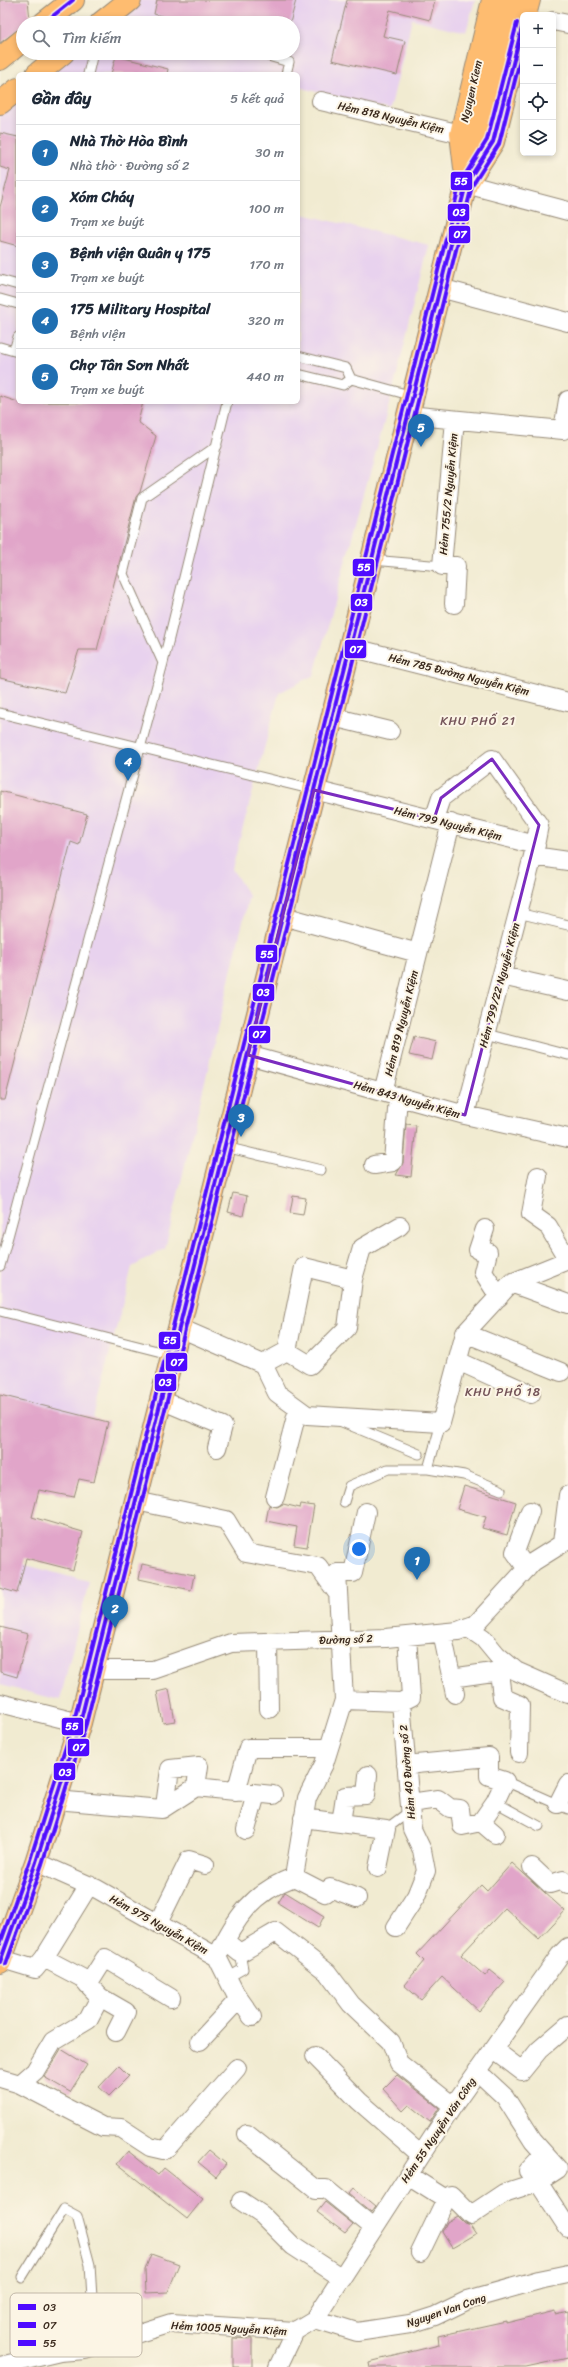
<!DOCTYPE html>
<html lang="vi">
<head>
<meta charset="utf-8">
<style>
  :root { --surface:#fff; --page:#f6f6f7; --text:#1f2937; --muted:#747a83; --line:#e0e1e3; --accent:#1f6fb2 }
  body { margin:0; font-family:Sriracha,sans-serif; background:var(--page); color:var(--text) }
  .controls { position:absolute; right:12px; top:12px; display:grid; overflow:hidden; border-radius:6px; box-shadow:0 2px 6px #0003 }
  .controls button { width:36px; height:36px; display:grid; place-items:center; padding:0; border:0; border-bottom:1px solid var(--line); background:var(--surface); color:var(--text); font:20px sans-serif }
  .you { position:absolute; left:359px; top:1549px; width:14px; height:14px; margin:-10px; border:3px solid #fff; border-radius:50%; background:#1a73e8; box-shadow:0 0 0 6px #1a73e833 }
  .badge { display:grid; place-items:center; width:26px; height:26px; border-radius:50%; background:var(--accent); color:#fff; font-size:13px; font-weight:700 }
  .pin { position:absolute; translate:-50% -33px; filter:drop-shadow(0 1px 2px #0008) }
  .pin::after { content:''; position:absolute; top:21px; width:14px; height:12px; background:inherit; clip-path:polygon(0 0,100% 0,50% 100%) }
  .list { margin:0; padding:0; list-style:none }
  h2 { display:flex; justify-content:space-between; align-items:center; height:52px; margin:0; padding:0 16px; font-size:17px }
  h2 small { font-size:13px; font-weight:400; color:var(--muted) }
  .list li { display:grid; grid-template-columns:26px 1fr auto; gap:12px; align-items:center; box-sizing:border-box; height:56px; padding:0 16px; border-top:1px solid var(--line) }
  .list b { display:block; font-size:15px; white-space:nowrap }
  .list p { margin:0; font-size:13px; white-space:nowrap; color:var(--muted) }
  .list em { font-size:13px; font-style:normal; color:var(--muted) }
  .icon { flex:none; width:22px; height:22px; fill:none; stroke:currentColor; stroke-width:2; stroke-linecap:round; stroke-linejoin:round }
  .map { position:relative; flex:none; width:568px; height:2367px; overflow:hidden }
  .search { position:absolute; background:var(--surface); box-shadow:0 2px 6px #0003; left:16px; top:16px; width:284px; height:44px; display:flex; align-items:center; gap:10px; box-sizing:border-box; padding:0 14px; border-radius:22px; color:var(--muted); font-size:15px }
  .panel { position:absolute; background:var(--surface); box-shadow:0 2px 6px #0003; left:16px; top:72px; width:284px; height:332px; border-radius:6px }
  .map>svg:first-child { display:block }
  .built { fill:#e8d2ee }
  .building { fill:#e1a5c9 }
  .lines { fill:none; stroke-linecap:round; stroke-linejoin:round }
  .lane-casing { stroke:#968a78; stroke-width:11 }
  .street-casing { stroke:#968a78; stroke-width:20 }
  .primary-casing { stroke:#968a78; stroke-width:24 }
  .lane { stroke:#fff; stroke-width:9 }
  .street { stroke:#fff; stroke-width:18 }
  .primary { stroke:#febc70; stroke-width:22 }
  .bus-1-casing { stroke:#fcf5e5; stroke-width:7 }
  .bus-2-casing { stroke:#fcf5e5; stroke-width:7 }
  .bus-3-casing { stroke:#fcf5e5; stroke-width:7 }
  .bus-1 { stroke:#4f0aff; stroke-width:4 }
  .bus-2 { stroke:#4f0aff; stroke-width:4 }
  .bus-3 { stroke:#4f0aff; stroke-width:4 }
  .marked { fill:none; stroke:#7b2cbf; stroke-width:3; stroke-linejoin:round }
  .labels { text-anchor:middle; stroke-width:4; stroke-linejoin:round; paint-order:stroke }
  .street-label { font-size:11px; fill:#3b2a1e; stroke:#fcf5e5 }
  .neighbourhood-label { font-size:12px; letter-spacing:1px; fill:#75555a; stroke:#fcf5e5 }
  .key { fill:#fcf5e5; stroke:#c2b8a9; stroke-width:1 }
  .key-label { font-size:11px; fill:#3b2a1e }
  .line-badge { stroke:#fcf5e5; stroke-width:1.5 }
  .badge-label { font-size:11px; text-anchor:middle; font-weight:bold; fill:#fff }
</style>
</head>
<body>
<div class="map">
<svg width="568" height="2367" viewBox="0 0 568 2367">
  <rect width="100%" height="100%" fill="#fcf5e5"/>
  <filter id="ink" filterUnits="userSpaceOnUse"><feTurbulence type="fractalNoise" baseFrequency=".025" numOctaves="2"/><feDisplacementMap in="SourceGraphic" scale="8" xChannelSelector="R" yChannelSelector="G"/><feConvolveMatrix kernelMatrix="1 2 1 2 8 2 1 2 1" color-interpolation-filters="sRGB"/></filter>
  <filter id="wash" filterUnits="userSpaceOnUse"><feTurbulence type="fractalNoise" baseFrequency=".012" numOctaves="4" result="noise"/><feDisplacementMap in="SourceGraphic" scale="16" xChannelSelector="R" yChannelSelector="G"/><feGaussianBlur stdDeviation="0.9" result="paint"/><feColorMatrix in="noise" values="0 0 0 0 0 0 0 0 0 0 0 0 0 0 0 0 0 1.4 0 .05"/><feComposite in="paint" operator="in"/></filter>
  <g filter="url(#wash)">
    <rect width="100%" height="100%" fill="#f1ebd1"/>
    <!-- built -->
    <path class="built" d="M137,0H475L466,32L412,19L390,110L298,87V74H46L72,53H293V23H109Z
      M18,97V402H298V213L429,245L393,390L314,675L279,693L232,869L249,896L165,1249L132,1267L93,1418L0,1395V111Z
      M0,1558L89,1582L60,1700L0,1685Z"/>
    <g id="blocks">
      <!-- building -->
      <path class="building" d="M0,0H28L30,20L23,23V26L0,43Z
        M157,0H296L290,23H189L154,14Z
        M347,0H435L430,20L390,10L383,36L405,41L397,75L332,60Z
        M116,56L168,69L167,74H111Z
        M0,133L18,137V246L0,241V207L10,170L0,167Z
        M0,396L18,402H143L138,422L156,436L140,492L136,497L97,650H79L65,693L0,678Z
        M0,791L87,814L79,845L71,842L5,1100H0Z
        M414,1037L436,1042L432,1060L409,1055Z
        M406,1124L416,1125L411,1177L396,1175L403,1163Z
        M233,1193L247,1196L243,1216L228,1212Z
        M293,1196L306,1198L303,1215L290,1213Z
        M0,1395L108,1422L94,1482L79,1479L74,1497L39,1490L32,1517L83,1532L73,1570L26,1558L17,1593L0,1588Z
        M464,1486L516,1502L507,1535L482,1528L486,1517L457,1509Z
        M283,1504L300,1508L301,1504L314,1506L307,1547L294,1545L297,1527L266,1521L269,1505L277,1507Z
        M142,1564L194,1575L191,1590L139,1579Z
        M0,1627L28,1634L17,1677L0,1672Z
        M169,1689L175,1721L163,1723L157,1692Z
        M512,1863L565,1911L539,1939L505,1908L461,1955L485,1976L490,1970L505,1982L479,2011L442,1977L421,2000L404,1985L424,1961L417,1954L481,1885L487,1891Z
        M285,1892L324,1916L318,1928L278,1903Z
        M61,2049L87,2065L70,2092L44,2077Z
        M119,2066L129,2076L109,2096L99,2087Z
        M397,2075L439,2108L430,2122L409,2105L403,2111L383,2089Z
        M209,2150L226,2164L216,2177L198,2162Z
        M128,2151L158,2175L164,2168L203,2199L187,2219L117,2164Z
        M354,2188L376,2206L371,2212L349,2194Z
        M325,2202L353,2224L345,2233L317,2212Z
        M457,2216L464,2223L470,2225L476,2234L452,2248L442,2232L447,2222Z
        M151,2254L179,2264L168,2292L146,2293L145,2270Z
        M555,2311V2314L568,2311V2358L526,2367H370L369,2362L439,2345L438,2336L506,2321V2323Z
        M233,2338L252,2339V2367H233Z"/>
    </g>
  </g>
  <g filter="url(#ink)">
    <use href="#blocks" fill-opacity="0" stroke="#968a78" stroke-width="1"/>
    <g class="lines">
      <defs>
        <path id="lane" d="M258,53L289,62L286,74
          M88,74L93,53
          M0,280L18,285
          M0,299L18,304
          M0,347L14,351L18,337
          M298,356L346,368L351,379
          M298,374L343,385L351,379L413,396
          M372,560L442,566
          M163,663L123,574L142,498L217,446
          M0,713L314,790
          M518,913L568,925
          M487,1034L568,1055
          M225,1147L321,1170
          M0,1266L163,663L227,402
          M0,1311L173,1355
          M342,1422L419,1454
          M428,1469L464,1475L501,1490
          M344,1502L349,1486L388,1469H428L441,1423
          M505,1781L568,1809
          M495,1802L539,1826
          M386,1829L410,1811
          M227,1978L243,1969L240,1953
          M22,2277L64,2209L77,2216L90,2265L95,2346"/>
        <path id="street" d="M553,21L568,24
          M321,101L461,134
          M466,184L568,211
          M440,288L568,322
          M408,415L563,430L568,400
          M454,604L456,566H442L455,420
          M350,647L568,702
          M333,717L390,731
          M314,790L536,845
          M434,819L441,798L492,759L539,825L533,856L568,861
          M283,916L418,953
          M502,976L568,991
          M248,1055L465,1115L568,1138
          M383,1092L451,823
          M465,1115L533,856
          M374,1165L393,1162L398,1097
          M538,1176L531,1214L548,1226L568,1260
          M485,1229L478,1250L488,1252L483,1272L499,1297
          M511,1283L568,1304
          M180,1328L263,1364L277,1393L307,1415L441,1423L465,1333L511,1283L568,1260
          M465,1333L561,1372
          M287,1351L310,1365L347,1328L353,1279
          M458,1361L531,1394
          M263,1364L287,1351L304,1267L353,1279L362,1248L400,1226
          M161,1400L223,1426L217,1448
          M275,1497L298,1409
          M136,1501L226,1520L246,1553L318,1566L338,1594
          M562,1543L568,1495
          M527,1569L515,1552L530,1511
          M467,1627L483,1638L497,1655L516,1671L568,1694
          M442,1633L455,1694
          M268,1642L269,1709
          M501,1659L500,1680L502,1697L520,1705L519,1753
          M94,1670H153L231,1643L386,1638L458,1631L476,1624L533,1562L568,1540
          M451,1678L500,1671
          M344,1700L401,1702
          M0,1703L80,1723
          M406,1765L489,1757V1776L505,1781L495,1802L481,1822
          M236,1792L248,1748H329
          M55,1800L162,1809L196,1787L273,1795
          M410,1803L438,1799L450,1808L460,1809L462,1826L481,1822L495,1834
          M558,1804L568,1784
          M165,1806L170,1769L199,1766L196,1787
          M303,1818L386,1829L378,1868
          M341,1823L345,1796L366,1795L368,1775
          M246,1830L256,1794
          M36,1862L97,1889L217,1957L235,1993L252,2017
          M532,1867L550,1884L563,1880L568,1885
          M294,1877L325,1893L330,1888L357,1898
          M158,1923L189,1860L205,1865
          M396,1927L416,1896L426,1871L422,1850L412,1829L401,1702L411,1697L407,1636
          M225,1941L240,1953L276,1932L327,1972L351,2004L391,2042L399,2063L453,2106
          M217,1957C235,1918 253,1892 294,1877L307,1798L324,1764L344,1700L337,1573H353L366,1512
          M44,1958L89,1885
          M2,1959L35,1969L44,1958L82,1978L100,1997L126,2012L116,2032
          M88,1985L105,1958L171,1998
          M200,2041L239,1999
          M493,2049L522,2071L539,2050L568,2025
          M315,2056L359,2101L421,2155
          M477,2071L505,2097L533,2141L558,2169L538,2182L568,2228
          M0,2078L20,2084L103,2127L121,2128L150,2147L163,2150L168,2147L237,2068
          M20,2084L35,2071L53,2041L88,2020L100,1997
          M247,2134L316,2189H326L374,2228
          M408,2175L446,2199L420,2253
          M446,2199L451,2195L471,2215L504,2193L538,2182L528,2171L544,2154
          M241,2201L262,2215L293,2246L342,2278
          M315,2319L453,2106L560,1955L568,1947
          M0,2366L60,2352L85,2350L171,2323L295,2331
          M278,2367L295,2331L315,2319L357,2332L410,2324L435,2316L468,2300L539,2280L568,2274"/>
        <path id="primary" d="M525,15L529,0
          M44,23L73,0
          M101,23L130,0
          M0,59L23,40
          M37,74L63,53
          M0,103L18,89
          M470,167L512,0
          M465,168L461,134L493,0
          M0,1962L36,1862L80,1723L466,184L493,142L523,24"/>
      </defs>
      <!-- lane casing -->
      <use href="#lane" class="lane-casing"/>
      <!-- street casing -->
      <use href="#street" class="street-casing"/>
      <!-- primary casing -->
      <use href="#primary" class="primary-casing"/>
      <!-- lane -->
      <use href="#lane" class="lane"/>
      <!-- street -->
      <use href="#street" class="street"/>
      <!-- primary -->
      <use href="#primary" class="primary"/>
      <defs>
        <path id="bus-1" d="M44,23L73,0
          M0,1962L36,1862L80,1723L466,184L493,142L523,24"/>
        <path id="bus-2" d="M6,1964L42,1864L86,1724L472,186L499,144L523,48"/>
        <path id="bus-3" d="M0,1944L30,1860L74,1721L460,183L487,140L517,23"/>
      </defs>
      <!-- bus-1 casing -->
      <use href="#bus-1" class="bus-1-casing"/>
      <!-- bus-2 casing -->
      <use href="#bus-2" class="bus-2-casing"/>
      <!-- bus-3 casing -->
      <use href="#bus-3" class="bus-3-casing"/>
      <!-- bus-1 -->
      <use href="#bus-1" class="bus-1"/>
      <!-- bus-2 -->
      <use href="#bus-2" class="bus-2"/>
      <!-- bus-3 -->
      <use href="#bus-3" class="bus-3"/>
    </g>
  </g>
  <!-- marked area -->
  <path class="marked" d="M492,759L539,825L465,1115L248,1055L314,790L434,819L441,798Z"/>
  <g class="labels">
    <!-- street labels -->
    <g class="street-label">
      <text transform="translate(471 91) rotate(-77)" y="4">Nguyen Kiem</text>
      <text transform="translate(391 117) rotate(13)" y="4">Hẻm 818 Nguyễn Kiệm</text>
      <text transform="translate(448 494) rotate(-85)" y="4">Hẻm 755/2 Nguyễn Kiệm</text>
      <text transform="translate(459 674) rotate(14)" y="4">Hẻm 785 Đường Nguyễn Kiệm</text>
      <text transform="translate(448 823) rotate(14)" y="4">Hẻm 799 Nguyễn Kiệm</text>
      <text transform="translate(499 985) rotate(-75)" y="4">Hẻm 799/22 Nguyễn Kiệm</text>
      <text transform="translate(401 1023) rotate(-76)" y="4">Hẻm 819 Nguyễn Kiệm</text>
      <text transform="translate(407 1099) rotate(16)" y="4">Hẻm 843 Nguyễn Kiệm</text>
      <text transform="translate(346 1639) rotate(-2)" y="4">Đường số 2</text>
      <text transform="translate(407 1772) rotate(-95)" y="4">Hẻm 40 Đường số 2</text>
      <text transform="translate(159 1924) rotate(29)" y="4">Hẻm 975 Nguyễn Kiệm</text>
      <text transform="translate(438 2130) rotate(-56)" y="4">Hẻm 55 Nguyễn Văn Công</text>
      <text transform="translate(446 2310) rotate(-19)" y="4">Nguyen Van Cong</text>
      <text transform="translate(229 2328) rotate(3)" y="4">Hẻm 1005 Nguyễn Kiệm</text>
    </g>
    <!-- neighbourhood labels -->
    <g class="neighbourhood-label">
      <text x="478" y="725">KHU PHỐ 21</text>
      <text x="503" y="1396">KHU PHỐ 18</text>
    </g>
  </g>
  <!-- legend -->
  <rect x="10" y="2293" width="132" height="64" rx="6" class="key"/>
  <rect x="18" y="2304" width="18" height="6" fill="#4f0aff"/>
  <rect x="18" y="2322" width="18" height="6" fill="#4f0aff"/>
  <rect x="18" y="2340" width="18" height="6" fill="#4f0aff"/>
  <g class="key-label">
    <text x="43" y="2311">03</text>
    <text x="43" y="2329">07</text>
    <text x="43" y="2347">55</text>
  </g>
  <g class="line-badge">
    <rect x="450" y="171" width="23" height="20" rx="4" fill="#4f0aff"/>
    <rect x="447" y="203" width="23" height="19" rx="4" fill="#4f0aff"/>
    <rect x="448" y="225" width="23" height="19" rx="4" fill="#4f0aff"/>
    <rect x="352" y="558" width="23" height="19" rx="4" fill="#4f0aff"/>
    <rect x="350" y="593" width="23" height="19" rx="4" fill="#4f0aff"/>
    <rect x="344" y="639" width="23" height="20" rx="4" fill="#4f0aff"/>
    <rect x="255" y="944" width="23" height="19" rx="4" fill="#4f0aff"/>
    <rect x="252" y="983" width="23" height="19" rx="4" fill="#4f0aff"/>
    <rect x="248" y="1025" width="23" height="19" rx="4" fill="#4f0aff"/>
    <rect x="158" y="1331" width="23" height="19" rx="4" fill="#4f0aff"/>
    <rect x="165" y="1352" width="23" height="20" rx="4" fill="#4f0aff"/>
    <rect x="154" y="1373" width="23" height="19" rx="4" fill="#4f0aff"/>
    <rect x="61" y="1717" width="23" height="19" rx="4" fill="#4f0aff"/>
    <rect x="67" y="1738" width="23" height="19" rx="4" fill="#4f0aff"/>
    <rect x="53" y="1762" width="23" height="19" rx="4" fill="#4f0aff"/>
  </g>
  <g class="badge-label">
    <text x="461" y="185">55</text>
    <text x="459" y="216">03</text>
    <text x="460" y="238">07</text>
    <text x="364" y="571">55</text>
    <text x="361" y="606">03</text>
    <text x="356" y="653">07</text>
    <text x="267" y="958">55</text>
    <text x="263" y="996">03</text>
    <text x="259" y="1038">07</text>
    <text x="170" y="1344">55</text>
    <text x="177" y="1366">07</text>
    <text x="165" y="1386">03</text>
    <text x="72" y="1730">55</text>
    <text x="79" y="1751">07</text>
    <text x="65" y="1776">03</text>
  </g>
</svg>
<div class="controls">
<button>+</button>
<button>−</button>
<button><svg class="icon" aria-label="locate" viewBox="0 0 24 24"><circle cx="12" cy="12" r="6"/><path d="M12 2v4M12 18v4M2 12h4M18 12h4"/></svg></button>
<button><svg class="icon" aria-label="layers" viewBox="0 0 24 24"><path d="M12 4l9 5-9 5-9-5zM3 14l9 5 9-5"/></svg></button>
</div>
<div class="you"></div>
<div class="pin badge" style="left:417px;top:1580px">1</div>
<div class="pin badge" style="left:115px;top:1628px">2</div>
<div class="pin badge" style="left:241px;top:1137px">3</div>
<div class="pin badge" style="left:128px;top:781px">4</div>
<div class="pin badge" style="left:421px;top:447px">5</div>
<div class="search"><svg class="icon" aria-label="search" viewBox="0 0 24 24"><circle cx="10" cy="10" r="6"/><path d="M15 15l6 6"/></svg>Tìm kiếm</div>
<section class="panel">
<h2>Gần đây<small>5 kết quả</small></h2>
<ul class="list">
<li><span class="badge">1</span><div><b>Nhà Thờ Hòa Bình</b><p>Nhà thờ · Đường số 2</p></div><em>30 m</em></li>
<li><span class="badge">2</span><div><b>Xóm Cháy</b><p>Trạm xe buýt</p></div><em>100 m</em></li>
<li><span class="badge">3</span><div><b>Bệnh viện Quân y 175</b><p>Trạm xe buýt</p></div><em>170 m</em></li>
<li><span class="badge">4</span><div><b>175 Military Hospital</b><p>Bệnh viện</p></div><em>320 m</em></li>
<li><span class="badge">5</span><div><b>Chợ Tân Sơn Nhất</b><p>Trạm xe buýt</p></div><em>440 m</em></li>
</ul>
</section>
</div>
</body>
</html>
